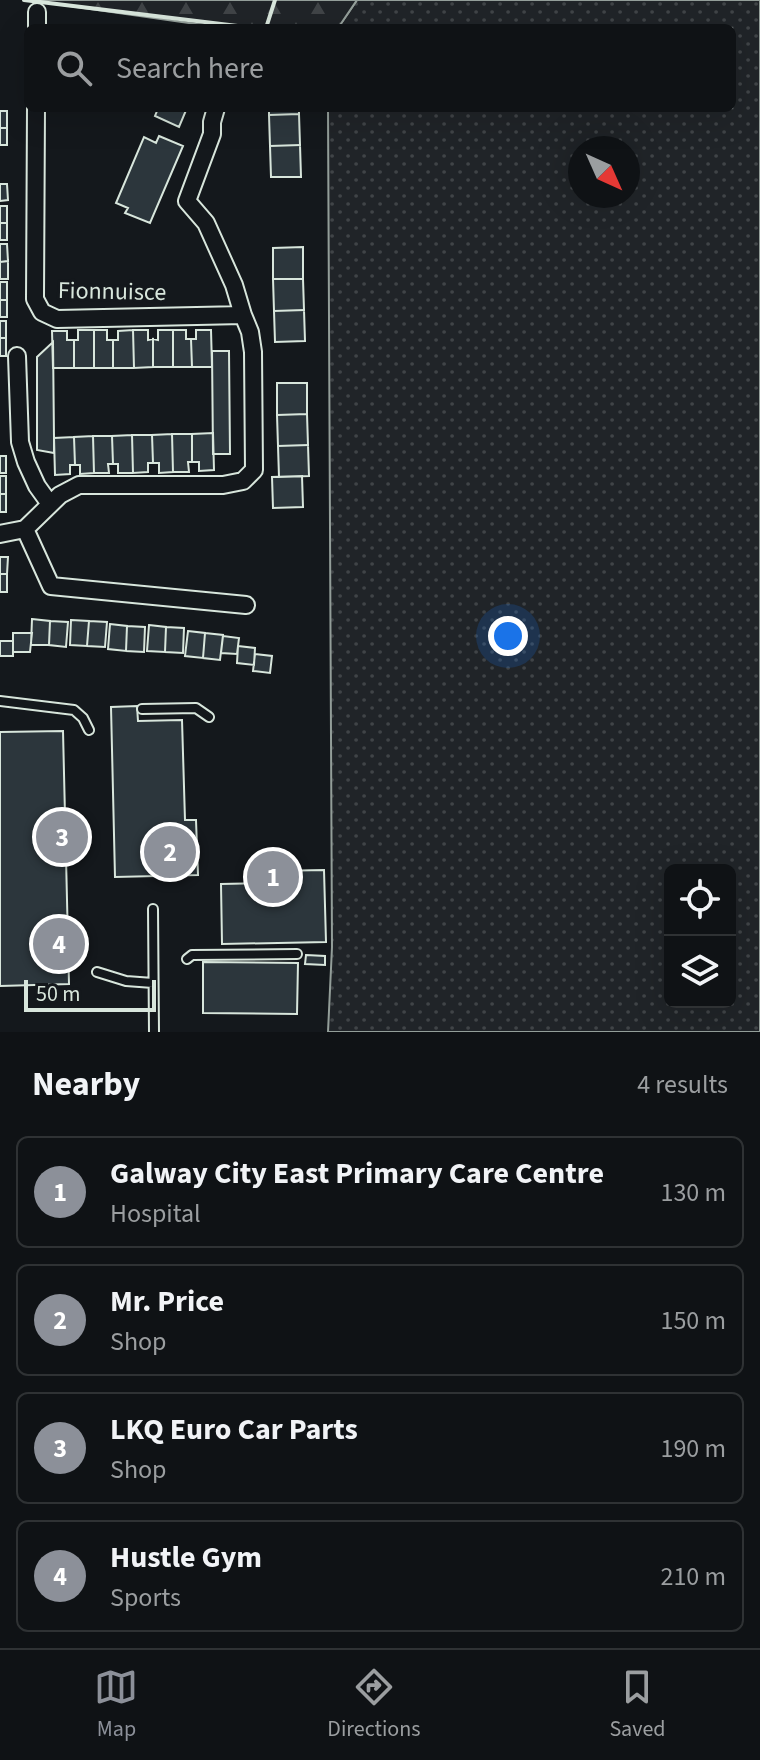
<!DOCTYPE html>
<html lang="en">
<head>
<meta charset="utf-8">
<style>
  :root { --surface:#0f1215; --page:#1d2022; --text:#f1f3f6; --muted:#9b9ea0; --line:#2f3234; --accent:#8c9099 }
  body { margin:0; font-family:"Source Sans 3",sans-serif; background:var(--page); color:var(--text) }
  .controls { position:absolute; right:24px; bottom:24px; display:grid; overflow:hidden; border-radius:12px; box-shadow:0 8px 32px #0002 }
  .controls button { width:72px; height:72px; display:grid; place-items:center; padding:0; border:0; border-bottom:2px solid var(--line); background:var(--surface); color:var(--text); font:40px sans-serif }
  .compass { position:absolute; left:568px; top:136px; width:72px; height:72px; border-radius:50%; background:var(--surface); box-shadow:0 8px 32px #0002; rotate:135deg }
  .scale { position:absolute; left:24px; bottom:20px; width:132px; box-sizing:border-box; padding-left:8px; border:4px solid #d8e6dc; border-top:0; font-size:22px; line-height:28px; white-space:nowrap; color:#d8e6dc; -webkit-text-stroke:6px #14181c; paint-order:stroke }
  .you { position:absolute; left:508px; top:636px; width:28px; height:28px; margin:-20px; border:6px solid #fff; border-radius:50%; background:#1a73e8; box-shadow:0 0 0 12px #1a73e833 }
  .badge { display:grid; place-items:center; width:52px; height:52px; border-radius:50%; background:var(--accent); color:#fff; font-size:26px; font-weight:700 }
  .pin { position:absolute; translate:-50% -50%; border:4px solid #fff; box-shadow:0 2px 8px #0006 }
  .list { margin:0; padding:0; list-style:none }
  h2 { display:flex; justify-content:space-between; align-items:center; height:104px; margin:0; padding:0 32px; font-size:34px }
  h2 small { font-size:26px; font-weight:400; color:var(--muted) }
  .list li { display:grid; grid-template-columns:52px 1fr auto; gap:24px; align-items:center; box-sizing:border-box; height:112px; margin:0 16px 16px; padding:0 16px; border:2px solid var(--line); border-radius:12px }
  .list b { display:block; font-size:30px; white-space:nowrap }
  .list p { margin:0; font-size:26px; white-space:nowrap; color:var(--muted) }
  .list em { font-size:26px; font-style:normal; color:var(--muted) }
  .icon { flex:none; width:44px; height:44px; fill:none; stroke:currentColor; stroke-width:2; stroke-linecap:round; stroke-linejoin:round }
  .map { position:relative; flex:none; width:760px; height:1032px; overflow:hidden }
  .search { position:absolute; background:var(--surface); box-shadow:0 8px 32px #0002; left:24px; right:24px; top:24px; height:88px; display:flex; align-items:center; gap:20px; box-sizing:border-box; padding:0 28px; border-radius:12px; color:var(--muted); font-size:30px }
  .sheet { height:616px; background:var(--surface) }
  nav { display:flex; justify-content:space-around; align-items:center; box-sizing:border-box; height:112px; border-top:2px solid var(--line); background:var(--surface); font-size:22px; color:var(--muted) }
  nav a { display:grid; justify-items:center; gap:4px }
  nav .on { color:var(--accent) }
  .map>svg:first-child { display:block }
  .grass { fill:url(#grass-dots); stroke:#939e99; stroke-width:2; fill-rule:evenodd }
  .forest { fill:url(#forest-firs); stroke:#939e99; stroke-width:2 }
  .building { fill:#2c363c; stroke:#d8e6dc; stroke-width:2 }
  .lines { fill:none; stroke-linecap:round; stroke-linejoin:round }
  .service-casing { stroke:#d8e6dc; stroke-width:12 }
  .minor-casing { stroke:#d8e6dc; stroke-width:20 }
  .service { stroke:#14181c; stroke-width:8 }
  .minor { stroke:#14181c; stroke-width:16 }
  .wall { stroke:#d8e6dc; stroke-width:4 }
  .labels { text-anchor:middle; stroke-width:6; stroke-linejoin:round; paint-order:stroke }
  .street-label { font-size:24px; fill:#d8e6dc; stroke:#14181c }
</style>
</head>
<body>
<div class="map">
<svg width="760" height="1032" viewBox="0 0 760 1032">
  <defs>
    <pattern id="grass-dots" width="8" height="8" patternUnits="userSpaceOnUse" patternTransform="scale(2)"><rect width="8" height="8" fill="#202428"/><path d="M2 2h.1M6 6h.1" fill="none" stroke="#404447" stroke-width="1.8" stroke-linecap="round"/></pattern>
    <pattern id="forest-firs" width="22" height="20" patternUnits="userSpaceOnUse" patternTransform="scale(2)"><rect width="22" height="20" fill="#202428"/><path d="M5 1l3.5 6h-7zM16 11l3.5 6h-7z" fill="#404447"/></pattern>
  </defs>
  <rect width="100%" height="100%" fill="#14181c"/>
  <!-- grass -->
  <path class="grass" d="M357,0H760V1032H328L332,947L328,108H732V28H338ZM580,148H628V196H580ZM670,870H730V1002H670Z"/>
  <!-- forest -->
  <path class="forest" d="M27,0H357L338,28H224Z"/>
  <!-- building -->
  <path class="building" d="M151,108H187L179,127L155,116L157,111Z
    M269,108H299V114L269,115Z
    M0,111H7V128H0Z
    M299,114L300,145L270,146L269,115Z
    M0,128H7V145H0Z
    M159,136L183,146L150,223L125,213L128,208L116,203L144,137L156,143Z
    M300,145L301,177H271L270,146Z
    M0,184H7L8,200L0,201Z
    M0,206H7V223H0Z
    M0,223H7V240H0Z
    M0,244H7L8,261L0,262Z
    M303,247V279H273V248Z
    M8,261V279H0V262Z
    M273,279H303L304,310L274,311Z
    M0,282H7V300H0Z
    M0,300H7V317H0Z
    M304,310L305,341L275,342L274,311Z
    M0,321H6V338H0Z
    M78,330H94V368H74V340H78Z
    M94,330H107V340H113V368H94Z
    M133,330L134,368H113V340H118V331Z
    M133,330H148V340L153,339V367L134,368Z
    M158,330H173V367H153V339L158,340Z
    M173,330H186V339H191L192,367H173Z
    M196,330H211L212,367H192L191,339H196Z
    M52,331H67V340H74V368H53Z
    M0,338H6V356H0Z
    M53,342L54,438V453L37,450V357Z
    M212,351H229L230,454H213Z
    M277,383H307V414L277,415Z
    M307,414L308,445L278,446L277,415Z
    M213,433L214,470L199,471V462H192V434Z
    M172,434H192V462H188L189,472H173Z
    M172,434L173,472L159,473V463H153L152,435Z
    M132,435L133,473H118V464H113L112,436Z
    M132,435H152L153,463H148V472L133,473Z
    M93,436H112L113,464H108L109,473H94Z
    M93,436L94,473L80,474V465H75L74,437Z
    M74,437L75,465H70V474L55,475L54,438Z
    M308,445L309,476L279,477L278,446Z
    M0,456H6V473H0Z
    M0,476H6V494H0Z
    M302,476L303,507L273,508L272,477Z
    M0,494H6V512H0Z
    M0,557H8L7,574H0Z
    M0,574H7V592H0Z
    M32,619L50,621L49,645H31Z
    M71,620L89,621L87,646L70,645Z
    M50,621L68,622L66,647L49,645Z
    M89,621L107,622L105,647L87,646Z
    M110,624L127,626L126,651L108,649Z
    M149,625L166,627L165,652L147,651Z
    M127,626L145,627L144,652L126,651Z
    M166,627L184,628L183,653L165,652Z
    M188,631L205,633L203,658L185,656Z
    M13,633H32L30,652H13Z
    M205,633L223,635L220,660L203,658Z
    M223,636L239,638L237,654L221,653Z
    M0,641H13V656H0Z
    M238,646L255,648L254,665L237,663Z
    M255,654L272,656L270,673L253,671Z
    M137,706L138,721L182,720L185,820H196L198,875L115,877L111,707Z
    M63,731L69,984L0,986V732Z
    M324,870L326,942L222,944L221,884L273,883V871Z
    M306,955L325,956V965L305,964Z
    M203,962L298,963L297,1014L203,1013Z"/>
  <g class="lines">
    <defs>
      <path id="service" d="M0,701L74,710L83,718L89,730
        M142,709L196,708L209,717
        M153,909L154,1032
        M187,959L192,955L297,954
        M97,972L126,981L153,983"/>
      <path id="minor" d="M37,28V12
        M216,108L212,122V134L187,201L206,223L234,285L243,315
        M17,356L20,442L26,462L37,486L50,504
        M25,529L51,586L246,605
        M0,534L25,529L60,495L79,485H223L243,481L254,470L253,352L250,332L243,315L57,319L42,312L35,299L36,108"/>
    </defs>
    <!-- service casing -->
    <use href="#service" class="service-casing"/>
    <!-- minor casing -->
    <use href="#minor" class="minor-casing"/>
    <!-- service -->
    <use href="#service" class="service"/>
    <!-- minor -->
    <use href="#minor" class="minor"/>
    <!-- wall -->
    <path class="wall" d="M24,0L254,28
      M266,28L275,0"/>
  </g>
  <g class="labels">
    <!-- street labels -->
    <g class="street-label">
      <text transform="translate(112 291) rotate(1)" y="8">Fionnuisce</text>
    </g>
  </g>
</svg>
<div class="controls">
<button><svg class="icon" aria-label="locate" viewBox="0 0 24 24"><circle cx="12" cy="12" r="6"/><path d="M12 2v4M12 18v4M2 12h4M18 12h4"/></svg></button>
<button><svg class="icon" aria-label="layers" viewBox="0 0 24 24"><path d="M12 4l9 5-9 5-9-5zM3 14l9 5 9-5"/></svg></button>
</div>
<svg class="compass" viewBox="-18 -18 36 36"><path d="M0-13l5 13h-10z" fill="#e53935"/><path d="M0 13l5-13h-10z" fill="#9b9ea0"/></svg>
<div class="scale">50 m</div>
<div class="you"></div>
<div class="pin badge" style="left:273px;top:877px">1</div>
<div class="pin badge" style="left:170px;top:852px">2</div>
<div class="pin badge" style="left:62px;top:837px">3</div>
<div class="pin badge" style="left:59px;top:944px">4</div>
<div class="search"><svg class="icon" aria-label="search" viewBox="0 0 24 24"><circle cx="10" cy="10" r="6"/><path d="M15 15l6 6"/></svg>Search here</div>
</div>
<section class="sheet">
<h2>Nearby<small>4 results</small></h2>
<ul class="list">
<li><span class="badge">1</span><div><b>Galway City East Primary Care Centre</b><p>Hospital</p></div><em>130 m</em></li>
<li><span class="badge">2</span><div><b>Mr. Price</b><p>Shop</p></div><em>150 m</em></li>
<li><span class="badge">3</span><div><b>LKQ Euro Car Parts</b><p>Shop</p></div><em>190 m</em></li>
<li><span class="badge">4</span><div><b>Hustle Gym</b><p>Sports</p></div><em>210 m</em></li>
</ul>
</section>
<nav>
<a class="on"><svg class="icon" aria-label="map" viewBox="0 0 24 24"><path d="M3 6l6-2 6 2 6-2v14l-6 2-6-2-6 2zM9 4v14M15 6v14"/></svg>Map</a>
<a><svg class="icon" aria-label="directions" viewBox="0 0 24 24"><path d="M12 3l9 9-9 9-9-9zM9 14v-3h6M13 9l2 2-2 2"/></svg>Directions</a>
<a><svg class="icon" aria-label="saved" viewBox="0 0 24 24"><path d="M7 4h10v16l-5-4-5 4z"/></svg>Saved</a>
</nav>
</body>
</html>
